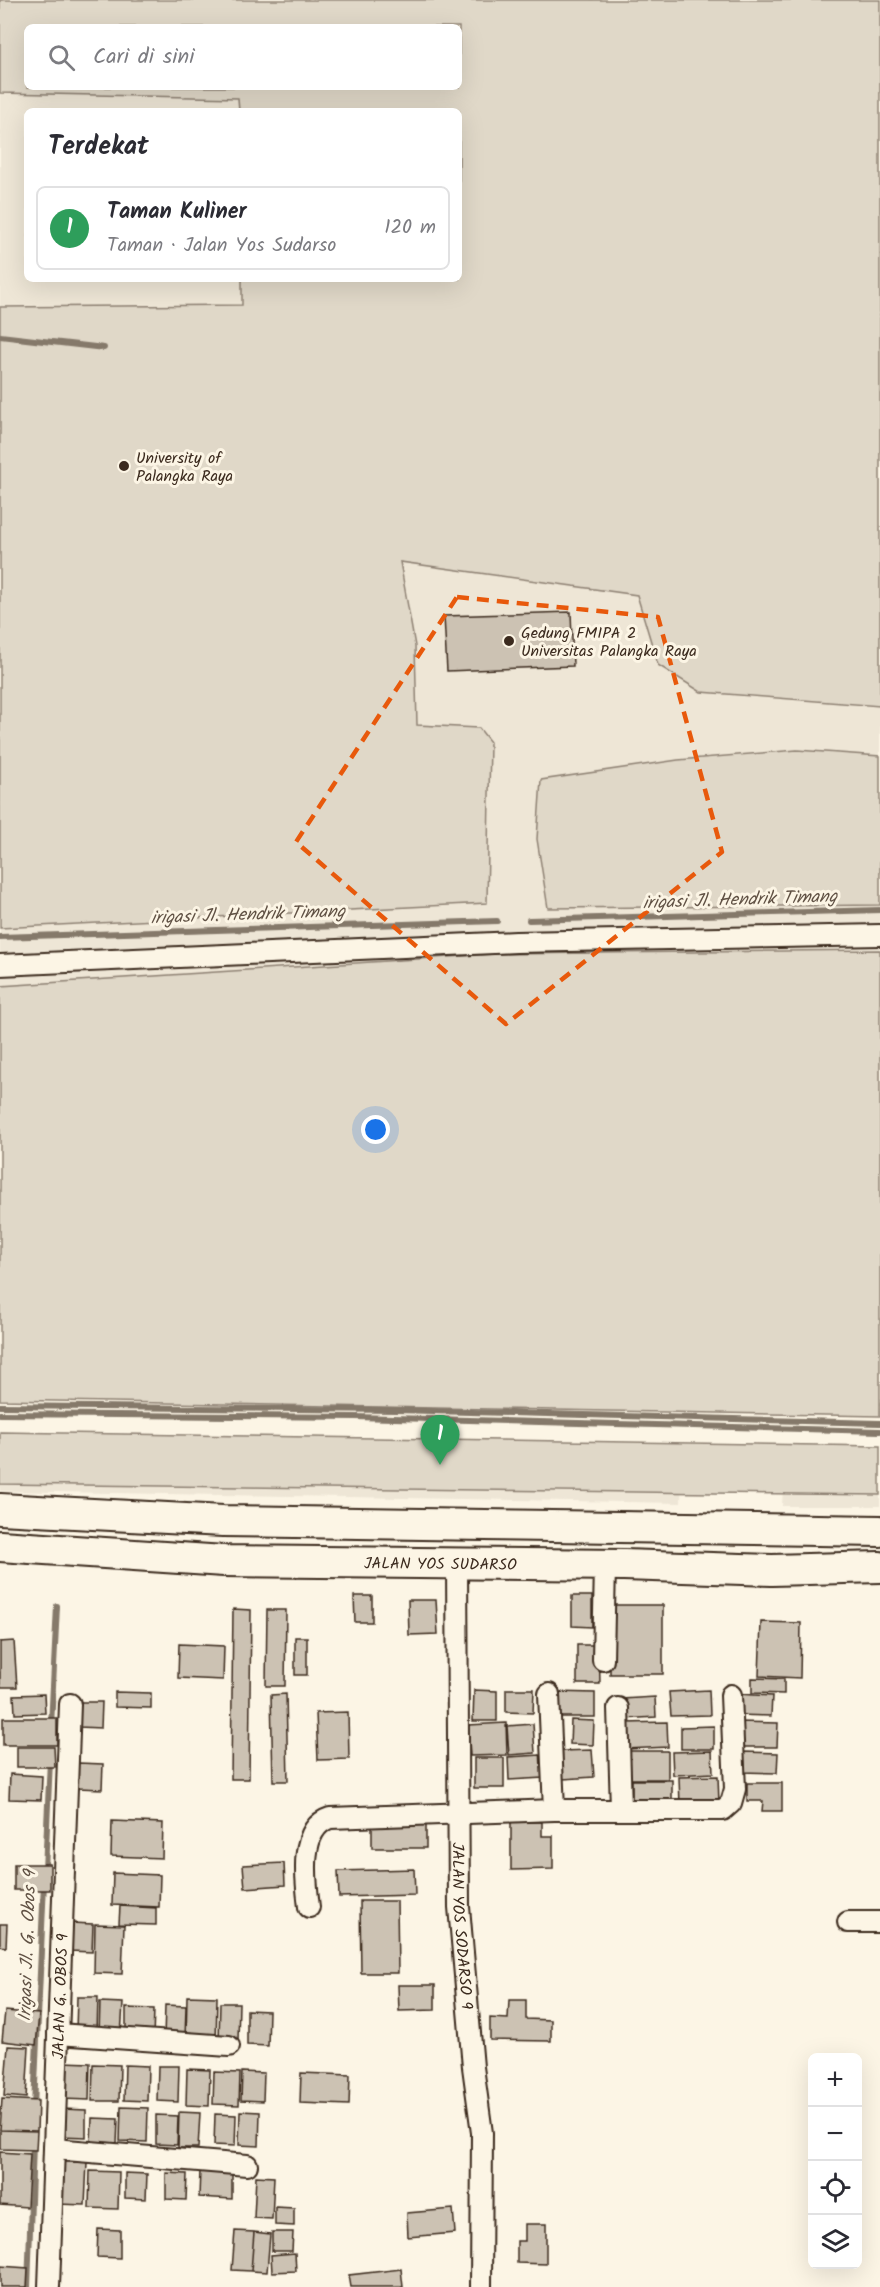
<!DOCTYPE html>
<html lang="id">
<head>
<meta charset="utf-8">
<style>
  :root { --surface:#fff; --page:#f2f2f3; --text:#2b2b33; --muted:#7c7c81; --line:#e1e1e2; --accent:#b45309 }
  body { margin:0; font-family:Kalam,sans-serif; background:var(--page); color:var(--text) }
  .controls { position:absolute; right:18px; bottom:18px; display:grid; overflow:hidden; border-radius:9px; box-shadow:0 6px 24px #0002 }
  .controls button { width:54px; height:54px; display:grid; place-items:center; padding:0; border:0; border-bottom:2px solid var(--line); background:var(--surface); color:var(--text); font:30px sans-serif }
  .you { position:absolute; left:376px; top:1130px; width:21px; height:21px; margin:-15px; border:4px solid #fff; border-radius:50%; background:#1a73e8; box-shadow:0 0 0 9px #1a73e833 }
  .badge { display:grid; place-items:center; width:39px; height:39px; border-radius:50%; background:var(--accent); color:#fff; font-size:20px; font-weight:700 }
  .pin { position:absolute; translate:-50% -50px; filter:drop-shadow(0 2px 3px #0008) }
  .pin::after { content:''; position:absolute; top:32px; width:21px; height:18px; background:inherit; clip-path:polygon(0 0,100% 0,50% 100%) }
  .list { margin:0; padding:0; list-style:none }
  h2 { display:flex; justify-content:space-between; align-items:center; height:78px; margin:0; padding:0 24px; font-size:26px }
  h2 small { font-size:20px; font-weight:400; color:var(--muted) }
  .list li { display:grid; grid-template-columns:39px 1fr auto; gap:18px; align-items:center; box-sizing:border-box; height:84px; margin:0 12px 12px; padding:0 12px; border:2px solid var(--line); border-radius:9px }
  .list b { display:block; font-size:22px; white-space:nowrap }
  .list p { margin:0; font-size:20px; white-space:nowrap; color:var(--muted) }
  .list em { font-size:20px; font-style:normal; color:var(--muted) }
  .icon { flex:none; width:33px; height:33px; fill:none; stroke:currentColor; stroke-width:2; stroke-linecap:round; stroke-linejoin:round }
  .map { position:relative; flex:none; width:880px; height:2287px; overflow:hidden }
  .search { position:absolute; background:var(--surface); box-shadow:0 6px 24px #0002; left:24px; top:24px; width:438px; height:66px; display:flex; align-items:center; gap:15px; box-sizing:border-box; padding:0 21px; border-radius:9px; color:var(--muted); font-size:22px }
  .panel { position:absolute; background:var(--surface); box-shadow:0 6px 24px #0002; left:24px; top:108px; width:438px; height:174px; border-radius:9px }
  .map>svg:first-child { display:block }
  .built { fill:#eee6d6 }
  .green { fill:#e0d8c8; stroke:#8e8173; stroke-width:1.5; fill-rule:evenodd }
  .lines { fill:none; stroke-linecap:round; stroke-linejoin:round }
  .stream { stroke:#85796b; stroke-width:6 }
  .building { fill:#ccc2b3; stroke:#3b2a1e; stroke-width:1.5 }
  .street-casing { stroke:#3b2a1e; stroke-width:24 }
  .primary-casing { stroke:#3b2a1e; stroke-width:34 }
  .street { stroke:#fcf5e5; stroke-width:20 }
  .primary { stroke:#fcf5e5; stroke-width:30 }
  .marked { fill:none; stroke:#e8590c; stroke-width:4.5; stroke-dasharray:12 8; stroke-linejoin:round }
  .poi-dot { fill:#3b2a1e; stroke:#fcf5e5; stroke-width:2 }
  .labels { text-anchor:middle; stroke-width:6; stroke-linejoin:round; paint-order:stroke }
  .poi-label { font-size:16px; fill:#3b2a1e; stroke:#fcf5e5; text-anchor:start }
  .street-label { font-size:16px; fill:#3b2a1e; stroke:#fcf5e5 }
  .water-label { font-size:18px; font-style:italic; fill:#605144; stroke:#fcf5e5 }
</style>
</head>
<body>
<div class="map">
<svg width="880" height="2287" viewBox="0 0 880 2287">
  <rect width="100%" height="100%" fill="#fcf5e5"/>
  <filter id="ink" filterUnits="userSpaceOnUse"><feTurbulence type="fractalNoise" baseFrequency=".0167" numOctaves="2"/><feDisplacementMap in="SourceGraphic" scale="12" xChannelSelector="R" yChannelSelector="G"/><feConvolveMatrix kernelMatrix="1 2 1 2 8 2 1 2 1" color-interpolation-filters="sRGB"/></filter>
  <g filter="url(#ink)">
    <!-- built -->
    <path class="built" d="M0,0L27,27V87H250V111H27V279H249L880,547V1025L0,1042Z
      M0,1436L683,1443L681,1503L0,1491Z
      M785,1445L880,1446V1506H782Z"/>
    <!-- green -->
    <path class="green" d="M0,0H880V706L701,692L658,665L637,595L400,562L415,646L417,725L479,728L490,742L487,903L0,928V307L242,305V279H459V111H239L238,98L0,93ZM27,27H459V87H27Z
      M797,750L880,756V905L548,908L537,839L541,780L678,760Z
      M880,950V1416L0,1400V986L495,954Z
      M0,1432L880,1446V1495L0,1484Z"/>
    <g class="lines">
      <!-- stream -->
      <path class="stream" d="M0,336L104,348
        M529,920L880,910
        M0,937L497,921
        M0,1406L395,1410L880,1423
        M0,1414L355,1417L880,1431
        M51,1726L57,1606
        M45,1870L50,1760
        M34,2107L44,1883
        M28,2287L33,2144"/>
    </g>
    <!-- building -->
    <path class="building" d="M571,612L573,666L447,671L444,616Z
      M354,1596H372V1622H355Z
      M572,1596H592V1627L572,1626Z
      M408,1600H436L438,1634L409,1635Z
      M610,1605H663V1674H610Z
      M233,1609L251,1610L249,1779H231Z
      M267,1610H286L285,1686H266Z
      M761,1622L801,1623L800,1678L759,1676Z
      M295,1637H307V1675H295Z
      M14,1641L17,1687H0V1642Z
      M179,1644L224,1646L223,1680L178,1678Z
      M577,1645H599L600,1684H577Z
      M752,1678L784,1679V1694L752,1693Z
      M506,1689H534L533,1713L506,1712Z
      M474,1690L497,1691V1721H473Z
      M709,1690L710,1715L671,1716L669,1692Z
      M115,1692L151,1693V1708L115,1707Z
      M553,1692L595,1693V1717H553Z
      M44,1694L45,1713L15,1714L14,1695Z
      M286,1694L288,1781H273L271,1695Z
      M737,1694L772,1696L771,1716L736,1715Z
      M655,1697L656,1717L623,1719L622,1699Z
      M80,1702H102L101,1728L79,1727Z
      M348,1712L349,1759L318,1760L316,1713Z
      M3,1718H57V1745H3Z
      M571,1720L594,1721L593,1745L570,1744Z
      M667,1722L668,1747L626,1749L625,1723Z
      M737,1722L778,1723L777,1747H737Z
      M506,1723L507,1755L470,1756L468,1725Z
      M533,1724L535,1753L509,1755L507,1726Z
      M714,1726V1749H681V1727Z
      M17,1747H54L55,1767H17Z
      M592,1750L594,1777L563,1779L561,1751Z
      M628,1751H668V1779H628Z
      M712,1751L713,1773L673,1775L672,1752Z
      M742,1752L778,1753L777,1773L741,1772Z
      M541,1755L543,1778L509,1780L508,1757Z
      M474,1758H504V1788H474Z
      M78,1763L103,1764L102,1789L78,1788Z
      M10,1774L42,1776L41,1800L9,1799Z
      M718,1776L719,1804L680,1805L679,1777Z
      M632,1780H672V1806H632Z
      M747,1783H782V1811H762L763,1801H747Z
      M112,1821L163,1823L162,1858L111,1856Z
      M511,1822H542V1836H553V1869L511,1870Z
      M372,1825H426V1848H372Z
      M284,1863L285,1885L245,1888L243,1865Z
      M14,1864H50V1890H14Z
      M414,1869L415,1895L339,1897L338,1871Z
      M113,1873L160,1875L159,1907L112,1905Z
      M360,1901H397L398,1973H361Z
      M120,1906L156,1908V1925L119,1924Z
      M71,1923L93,1924L92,1952L70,1951Z
      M0,1924H7L6,1947L0,1946Z
      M95,1924L124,1925L122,1974L94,1973Z
      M398,1985H435V2010L399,2011Z
      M187,1996L217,1997L216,2043L186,2042Z
      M77,1997H98L97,2032L76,2031Z
      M509,2000H526V2019L551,2020V2041L490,2040V2018L508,2019Z
      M100,2002L123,2003L121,2035L99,2034Z
      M220,2003H239L238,2041L219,2040Z
      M165,2005L186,2006L185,2038H164Z
      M126,2008L154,2009L153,2037L126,2036Z
      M247,2010L269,2011L268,2046L247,2045Z
      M5,2011L39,2014L36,2045L2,2041Z
      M8,2046L29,2047L26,2098L4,2096Z
      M63,2062L90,2063L89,2100L62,2099Z
      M93,2064L120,2065L119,2101H92Z
      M125,2065L148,2066L147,2101L124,2100Z
      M158,2066H179L178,2102L157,2101Z
      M187,2069L210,2070L209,2106L186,2105Z
      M214,2072L240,2073L239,2105L213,2104Z
      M242,2072L264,2073L263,2101L241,2100Z
      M301,2073L350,2075L349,2105L300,2103Z
      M2,2099L38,2101L37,2131L0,2130Z
      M121,2107L148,2108L147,2142L120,2141Z
      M62,2109L86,2110V2137L61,2136Z
      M240,2111L260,2112L259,2146L239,2145Z
      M179,2112L200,2113L198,2148H178Z
      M215,2114L236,2115L235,2146L214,2145Z
      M156,2115L178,2116L177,2145L156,2144Z
      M92,2118L118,2119L117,2143L91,2142Z
      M0,2130L37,2131L36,2150L0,2149Z
      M0,2152L30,2154L27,2207L0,2205Z
      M58,2162H87L85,2205L57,2204Z
      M200,2170L232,2171V2199L199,2197Z
      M90,2171L119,2172L118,2209L89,2208Z
      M125,2173L147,2174L146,2199L125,2198Z
      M166,2173L187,2174L186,2200L166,2199Z
      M256,2176L274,2177L272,2219L254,2218Z
      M275,2207L294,2208V2226L275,2225Z
      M453,2209L455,2233L408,2237L407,2213Z
      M525,2224H546V2264L517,2263V2241H525Z
      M98,2229L120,2230V2258L97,2257Z
      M235,2231L254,2232L251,2271L232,2270Z
      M254,2232L270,2234L267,2272L251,2271Z
      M272,2232H293L292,2251H272Z
      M295,2253L296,2271L272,2272L271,2255Z
      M0,2266L28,2268L27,2287H0Z
      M401,2269L403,2287H351L349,2275Z"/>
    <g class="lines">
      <defs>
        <g id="street">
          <path d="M0,965L516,942L880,935"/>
          <path id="s1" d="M457,1563L459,1907L473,2067L482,2133L481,2287"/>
          <path d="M603,1660L605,1565"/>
          <path d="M549,1694L554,1810"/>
          <path d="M618,1708L621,1809"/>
          <path d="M309,1907C306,1882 298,1828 330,1818L554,1810H723L731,1803L735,1789L731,1695"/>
          <path d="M848,1922H880"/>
          <path d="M58,2034L229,2046"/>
          <path d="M54,2149L247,2165"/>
          <path id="s2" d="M49,2287L70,1704"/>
        </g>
        <g id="primary">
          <path d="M0,1509L223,1521L880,1531"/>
          <path id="s3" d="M0,1546L224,1561L624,1565L772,1570L880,1567"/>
        </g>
      </defs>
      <!-- street casing -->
      <use href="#street" class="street-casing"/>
      <!-- primary casing -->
      <use href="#primary" class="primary-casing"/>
      <!-- street -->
      <use href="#street" class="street"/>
      <!-- primary -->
      <use href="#primary" class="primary"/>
    </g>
  </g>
  <!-- marked area -->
  <path class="marked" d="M457,597L658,617L722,852L506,1024L296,842Z"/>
  <!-- markers -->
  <g class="poi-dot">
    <circle cx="124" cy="466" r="6"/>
    <circle cx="509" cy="641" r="6"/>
  </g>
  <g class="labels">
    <!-- poi labels -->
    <g class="poi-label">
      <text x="136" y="463">University of<tspan x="136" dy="18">Palangka Raya</tspan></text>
      <text x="521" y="638">Gedung FMIPA 2<tspan x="521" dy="18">Universitas Palangka Raya</tspan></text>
    </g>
    <!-- street labels -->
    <g class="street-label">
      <text dy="6" stroke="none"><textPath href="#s3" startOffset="441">JALAN YOS SUDARSO</textPath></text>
      <text dy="6" stroke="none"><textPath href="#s1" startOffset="363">JALAN YOS SODARSO 9</textPath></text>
      <text dy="6" stroke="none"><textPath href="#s2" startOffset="291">JALAN G. OBOS 9</textPath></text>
    </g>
    <!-- water labels -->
    <g class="water-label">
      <text transform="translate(740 899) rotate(-2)" y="6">irigasi Jl. Hendrik Timang</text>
      <text transform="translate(248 914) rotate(-2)" y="6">irigasi Jl. Hendrik Timang</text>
      <text transform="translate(27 1946) rotate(-88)" y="6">Irigasi Jl. G. Obos 9</text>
    </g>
  </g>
</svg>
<div class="controls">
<button>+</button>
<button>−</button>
<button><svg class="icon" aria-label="locate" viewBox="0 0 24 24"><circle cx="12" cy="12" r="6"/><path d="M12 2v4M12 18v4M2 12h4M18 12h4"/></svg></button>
<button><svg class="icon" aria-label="layers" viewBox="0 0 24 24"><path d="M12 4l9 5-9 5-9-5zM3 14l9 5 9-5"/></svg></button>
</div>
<div class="you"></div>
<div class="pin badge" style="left:440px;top:1465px;background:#2e9e5b">1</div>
<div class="search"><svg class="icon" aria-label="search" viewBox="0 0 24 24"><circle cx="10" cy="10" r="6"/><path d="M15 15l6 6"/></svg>Cari di sini</div>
<section class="panel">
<h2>Terdekat<small></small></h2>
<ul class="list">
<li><span class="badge" style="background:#2e9e5b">1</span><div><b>Taman Kuliner</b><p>Taman · Jalan Yos Sudarso</p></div><em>120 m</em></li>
</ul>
</section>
</div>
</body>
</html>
